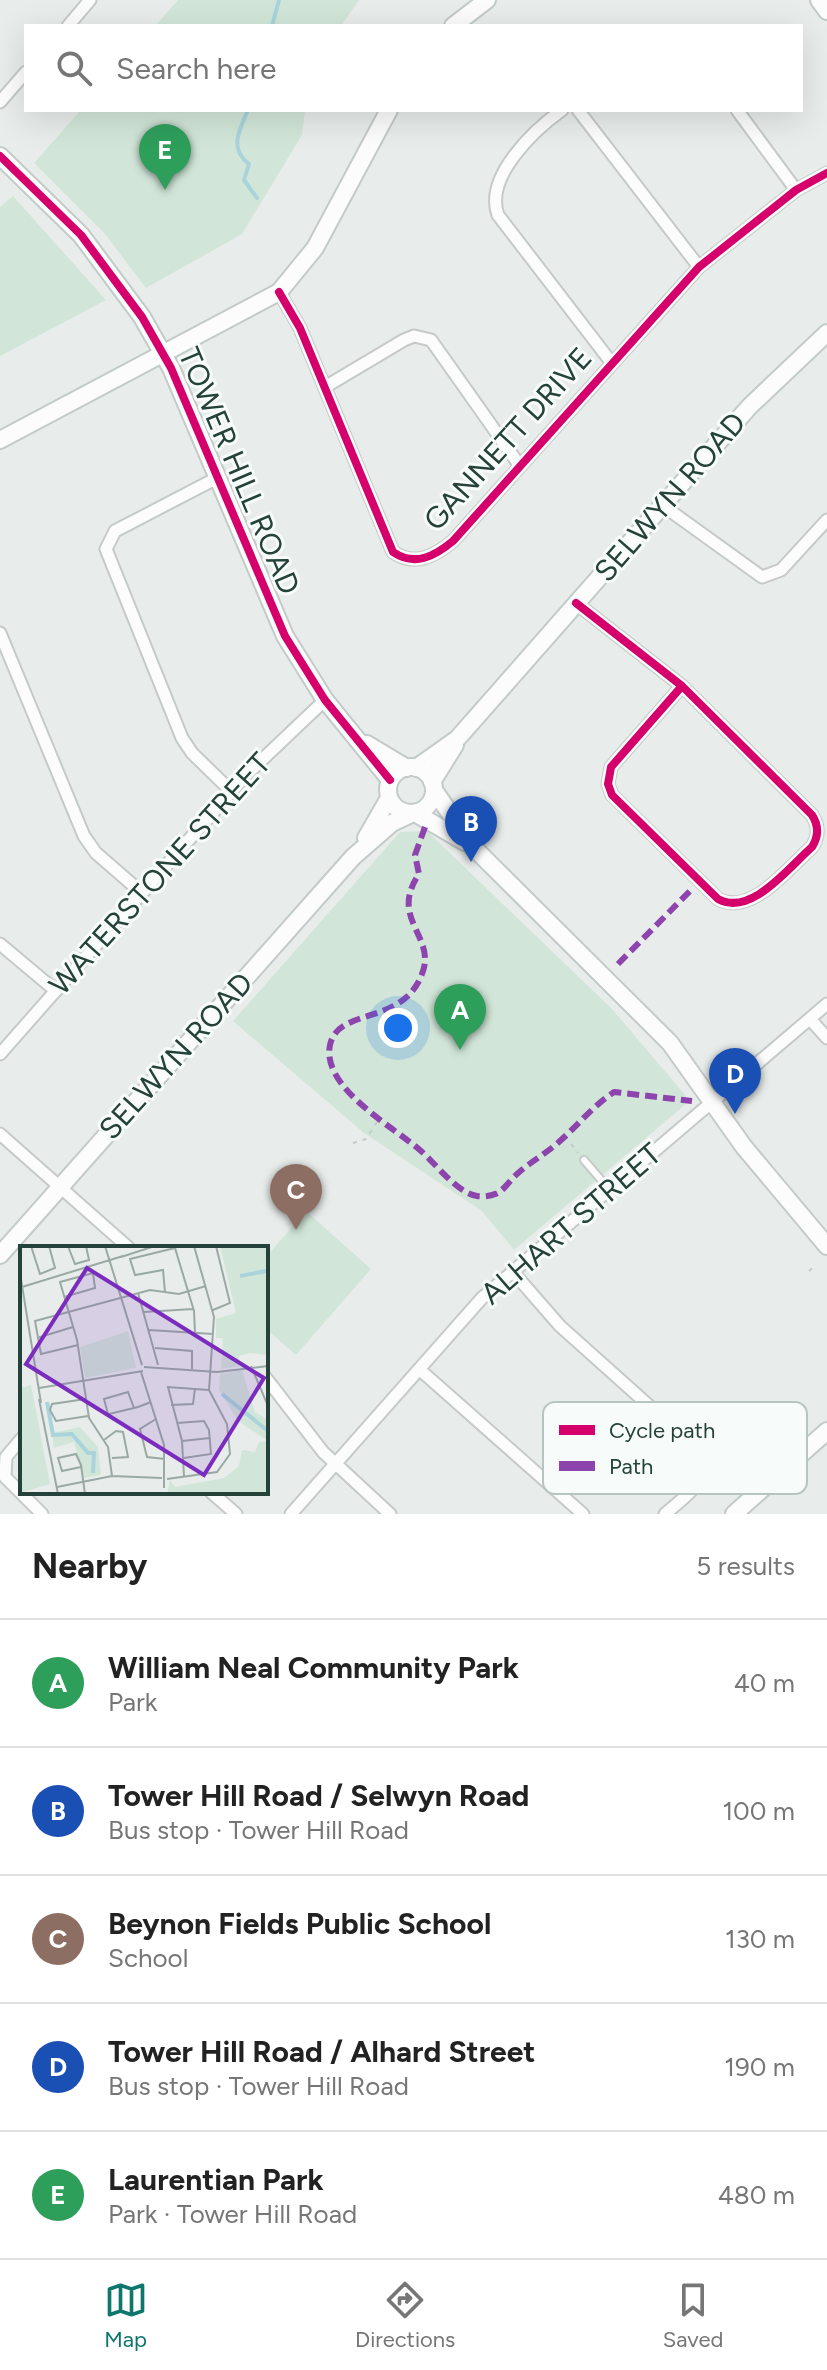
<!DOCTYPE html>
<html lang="en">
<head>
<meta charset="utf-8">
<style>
  :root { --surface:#fff; --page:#f6f6f6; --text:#222; --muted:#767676; --line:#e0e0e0; --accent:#0f766e }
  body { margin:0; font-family:Figtree,sans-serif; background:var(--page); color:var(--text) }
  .you { position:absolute; left:398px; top:1028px; width:28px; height:28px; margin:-20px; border:6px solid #fff; border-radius:50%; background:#1a73e8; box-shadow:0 0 0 12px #1a73e833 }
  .badge { display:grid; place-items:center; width:52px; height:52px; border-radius:50%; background:var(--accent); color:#fff; font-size:26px; font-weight:700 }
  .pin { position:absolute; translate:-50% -66px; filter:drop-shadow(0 2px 4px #0008) }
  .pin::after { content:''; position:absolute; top:42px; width:28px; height:24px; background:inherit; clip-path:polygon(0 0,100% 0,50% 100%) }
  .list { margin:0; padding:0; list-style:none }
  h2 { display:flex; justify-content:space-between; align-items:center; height:104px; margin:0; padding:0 32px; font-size:34px }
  h2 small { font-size:26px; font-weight:400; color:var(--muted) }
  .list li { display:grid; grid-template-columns:52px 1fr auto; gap:24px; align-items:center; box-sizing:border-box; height:128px; padding:0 32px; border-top:2px solid var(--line) }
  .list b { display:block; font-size:30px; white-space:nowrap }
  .list p { margin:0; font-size:26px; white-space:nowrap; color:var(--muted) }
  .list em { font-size:26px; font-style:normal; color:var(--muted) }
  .icon { flex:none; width:44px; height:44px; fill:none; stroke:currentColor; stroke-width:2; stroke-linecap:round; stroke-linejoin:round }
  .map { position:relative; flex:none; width:827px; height:1514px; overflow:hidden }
  .search { position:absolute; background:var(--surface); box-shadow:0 8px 32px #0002; left:24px; right:24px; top:24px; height:88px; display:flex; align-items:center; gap:20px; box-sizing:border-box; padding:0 28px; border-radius:0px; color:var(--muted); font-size:30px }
  .sheet { height:744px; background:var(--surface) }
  nav { display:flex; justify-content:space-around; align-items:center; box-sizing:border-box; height:112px; border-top:2px solid var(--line); background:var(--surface); font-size:22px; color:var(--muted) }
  nav a { display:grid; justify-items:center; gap:4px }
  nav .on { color:var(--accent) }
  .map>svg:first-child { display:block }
  .green { fill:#d1e6d8 }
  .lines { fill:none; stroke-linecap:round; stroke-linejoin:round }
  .stream { stroke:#a9d4db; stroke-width:4 }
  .lane-casing { stroke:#c5cac8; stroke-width:10 }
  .street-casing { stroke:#c5cac8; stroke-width:15 }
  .secondary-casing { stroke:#c3cbc8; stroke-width:20 }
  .path { stroke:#c3ccca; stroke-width:2; stroke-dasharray:4 6; stroke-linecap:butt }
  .lane { stroke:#fcfcfc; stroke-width:6 }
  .street { stroke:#fcfcfc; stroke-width:11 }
  .secondary { stroke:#fcfcfc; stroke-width:16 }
  .quiet { stroke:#8e44ad; stroke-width:6; stroke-dasharray:12 6; stroke-linecap:butt }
  .cycleway-casing { stroke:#f7fbf9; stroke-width:13 }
  .cycleway { stroke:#d6006c; stroke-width:8 }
  .labels { text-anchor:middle; stroke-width:6; stroke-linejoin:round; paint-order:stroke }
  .street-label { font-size:30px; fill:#24423a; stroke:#f7fbf9 }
  .inset-river { fill:none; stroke:#a9d4db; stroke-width:4 }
  .inset-road { fill:none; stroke:#9aa9a4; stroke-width:2 }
  .view { fill:#7b2cbf; fill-opacity:0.15; stroke:#7b2cbf; stroke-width:4 }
  .inset-edge { fill:none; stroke:#24423a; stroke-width:4 }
  .key { fill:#f7fbf9; stroke:#b8c4c0; stroke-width:2 }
  .key-label { font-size:22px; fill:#24423a }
</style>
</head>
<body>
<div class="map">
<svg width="827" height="1514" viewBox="0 0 827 1514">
  <rect width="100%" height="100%" fill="#e8edeb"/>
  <!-- green -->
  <path class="green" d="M178,0H359L341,26H155Z
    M81,110H305L302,135L242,234L146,288L104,233L34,163Z
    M13,196L106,300L0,356V207Z
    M427,831L613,1010L686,1096V1104L514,1250L482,1211L364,1133L233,1021L400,832Z
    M306,1211L371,1269L296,1355L266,1329V1257Z"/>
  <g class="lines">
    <!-- stream -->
    <path class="stream" d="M272,26L279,0
      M248,110C240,129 228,148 249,164L244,180L257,198"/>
    <defs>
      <path id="lane" d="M584,1160L608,1188"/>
      <path id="street" d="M68,26L90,0
        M0,102L26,72
        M562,110C534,130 484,177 498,215L611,362
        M578,110L699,267
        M737,110L796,190
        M279,292L300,328L393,552C415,567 435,556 453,541L699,267L796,190L827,173
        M325,387L404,340L414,336L431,340L520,466
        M217,478L115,531L106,549L182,738L192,753L231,791
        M662,505L762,577L781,570L827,520
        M576,603L682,686L812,815C819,826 819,836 812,847C788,868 751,917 718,899L612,795L608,784L611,767L682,686
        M0,633L84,836L96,853L142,893
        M0,944L56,991
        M810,1019L827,1038
        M0,1054L246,775L325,700
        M0,1134L129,1248
        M512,1271L560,1326L703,1454C709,1483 685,1496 665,1514
        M419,1369L583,1514
        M266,1378L323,1452L390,1514
        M22,1438L6,1457L5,1477L42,1514
        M211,1492L236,1514
        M291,1514L482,1298L827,1004"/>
      <path id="secondary" d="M819,0L827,11
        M453,26L487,0
        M0,156L81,235L142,317L171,368L285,636L325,700L390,780
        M0,440L279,292L315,248L389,110
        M367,744L407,768
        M388 790a23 23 0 1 1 46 0a23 23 0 1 1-46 0Z
        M416,768L457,739L750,406L827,333
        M432,782L455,745
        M434,790L473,847L670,1043L744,1147L827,1246
        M415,813L465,842
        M366,838L389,798
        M0,1255L353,857L392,823L411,814
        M734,1514L827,1431"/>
    </defs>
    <!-- lane casing -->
    <use href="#lane" class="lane-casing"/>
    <!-- street casing -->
    <use href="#street" class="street-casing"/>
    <!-- secondary casing -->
    <use href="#secondary" class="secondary-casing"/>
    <!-- path -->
    <path class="path" d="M565,1136L578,1153
      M353,1143L366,1139L379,1119
      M809,1271L816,1265"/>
    <!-- lane -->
    <use href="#lane" class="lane"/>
    <!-- street -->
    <use href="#street" class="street"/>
    <!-- secondary -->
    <use href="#secondary" class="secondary"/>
    <!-- quiet -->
    <path class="quiet" d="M425,827L415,855L419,874C389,918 435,936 423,971C405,1027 338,1006 330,1045C321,1088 394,1127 421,1151C436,1164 457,1193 477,1196C481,1197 491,1196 495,1194C503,1192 510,1180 517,1174C530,1162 547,1153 560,1141C579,1124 592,1107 614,1092L692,1101
      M618,964L690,891"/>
    <defs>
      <path id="cycleway" d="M0,156L81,235L142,317L171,368L285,636L325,700L390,780
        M279,292L300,328L393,552C415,567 435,556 453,541L699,267L796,190L827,173
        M576,603L682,686L812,815C819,826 819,836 812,847C788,868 751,917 718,899L612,795L608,784L611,767L682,686"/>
    </defs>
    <!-- cycleway casing -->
    <use href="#cycleway" class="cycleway-casing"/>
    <!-- cycleway -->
    <use href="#cycleway" class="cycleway"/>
  </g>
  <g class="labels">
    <!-- street labels -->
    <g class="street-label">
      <text transform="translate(508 439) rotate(-48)" y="10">GANNETT DRIVE</text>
      <text transform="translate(239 471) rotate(67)" y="10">TOWER HILL ROAD</text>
      <text transform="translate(670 497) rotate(-49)" y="10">SELWYN ROAD</text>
      <text transform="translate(160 874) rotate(-48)" y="10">WATERSTONE STREET</text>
      <text transform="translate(176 1056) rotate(-48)" y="10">SELWYN ROAD</text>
      <text transform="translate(571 1224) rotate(-41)" y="10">ALHART STREET</text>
    </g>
  </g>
  <!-- overview -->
  <g transform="translate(20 1246)">
    <rect width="248" height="248" fill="#e8edeb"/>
    <path d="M200,0H248V109L230,107L219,110L220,120L201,123L203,92H196V73L216,67ZM108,85L116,122L65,132L60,101ZM222,124L235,166L248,174V248H147L150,234L155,241L204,232L219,220L222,204L235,206L239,196L248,195L218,175L199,144L200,128ZM11,139L30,238L0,247V142ZM60,181L78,201L81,229L64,232L54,196L34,202L32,187Z" fill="#d1e6d8"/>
    <path class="inset-river" d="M220,30L246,25M202,148L248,185M27,156L33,189L52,188L68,207H74L73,227"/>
    <path class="inset-road" d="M11,0L20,28L35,22L29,0M48,0L55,18L69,14L66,0M85,0L122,119M101,11L135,0M0,27L21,157M2,41L103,10M145,46L143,24L115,29L110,13L155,2L174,65L175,87M118,47L138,119M44,51L75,42L73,27L40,36L57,94L69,172L88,201L92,230M193,64L210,57L196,0M124,66L173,63M129,84L193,88M17,92L53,81M58,99L21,108L15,75L130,44L159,48L186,40M135,102L172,105V123M231,120L248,160M124,121L197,126L248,120M121,126L144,199V242M19,142L123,125M19,153L38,248M66,153L32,158L30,164L36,175L68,170M151,159L173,158L175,142M114,162L108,146L84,153L88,168H89L114,162L118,161L131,156M136,173L120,183L127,211L145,213M157,177L184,175L189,184L191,208L164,212M84,194L96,185L103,186L108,211L92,212M162,195L190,192M61,221L42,225L38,212L56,208L61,219L65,248M164,230L162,195L148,141L189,144M147,233L197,226L210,208L207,178L189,144L194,71L174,0M37,241L92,230L142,232"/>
    <path class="view" d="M67,22L244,132L184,229L6,118Z"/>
    <rect width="248" height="248" class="inset-edge"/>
  </g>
  <!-- legend -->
  <rect x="543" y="1402" width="264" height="92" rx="12" class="key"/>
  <rect x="559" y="1425" width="36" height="10" fill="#d6006c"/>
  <rect x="559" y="1461" width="36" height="10" fill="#8e44ad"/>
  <g class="key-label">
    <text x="609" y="1438">Cycle path</text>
    <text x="609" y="1474">Path</text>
  </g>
</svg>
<div class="you"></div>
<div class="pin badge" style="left:460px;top:1050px;background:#2e9e5b">A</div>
<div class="pin badge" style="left:471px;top:862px;background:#1a4fb4">B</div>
<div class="pin badge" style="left:296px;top:1230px;background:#8d6e63">C</div>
<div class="pin badge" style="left:735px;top:1114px;background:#1a4fb4">D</div>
<div class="pin badge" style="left:165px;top:190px;background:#2e9e5b">E</div>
<div class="search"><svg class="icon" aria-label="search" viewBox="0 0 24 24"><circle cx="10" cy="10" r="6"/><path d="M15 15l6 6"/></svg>Search here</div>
</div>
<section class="sheet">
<h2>Nearby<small>5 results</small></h2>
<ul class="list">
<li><span class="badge" style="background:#2e9e5b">A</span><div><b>William Neal Community Park</b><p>Park</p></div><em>40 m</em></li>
<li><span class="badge" style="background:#1a4fb4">B</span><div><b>Tower Hill Road / Selwyn Road</b><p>Bus stop · Tower Hill Road</p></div><em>100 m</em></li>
<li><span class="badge" style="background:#8d6e63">C</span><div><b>Beynon Fields Public School</b><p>School</p></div><em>130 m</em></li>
<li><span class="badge" style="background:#1a4fb4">D</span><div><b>Tower Hill Road / Alhard Street</b><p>Bus stop · Tower Hill Road</p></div><em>190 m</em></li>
<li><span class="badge" style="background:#2e9e5b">E</span><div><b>Laurentian Park</b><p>Park · Tower Hill Road</p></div><em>480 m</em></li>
</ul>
</section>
<nav>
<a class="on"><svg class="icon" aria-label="map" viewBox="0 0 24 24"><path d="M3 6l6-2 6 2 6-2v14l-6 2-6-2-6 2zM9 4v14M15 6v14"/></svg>Map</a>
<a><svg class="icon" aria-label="directions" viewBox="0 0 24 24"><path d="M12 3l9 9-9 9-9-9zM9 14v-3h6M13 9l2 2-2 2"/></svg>Directions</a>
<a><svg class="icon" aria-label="saved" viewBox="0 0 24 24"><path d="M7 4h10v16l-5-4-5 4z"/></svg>Saved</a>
</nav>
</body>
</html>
